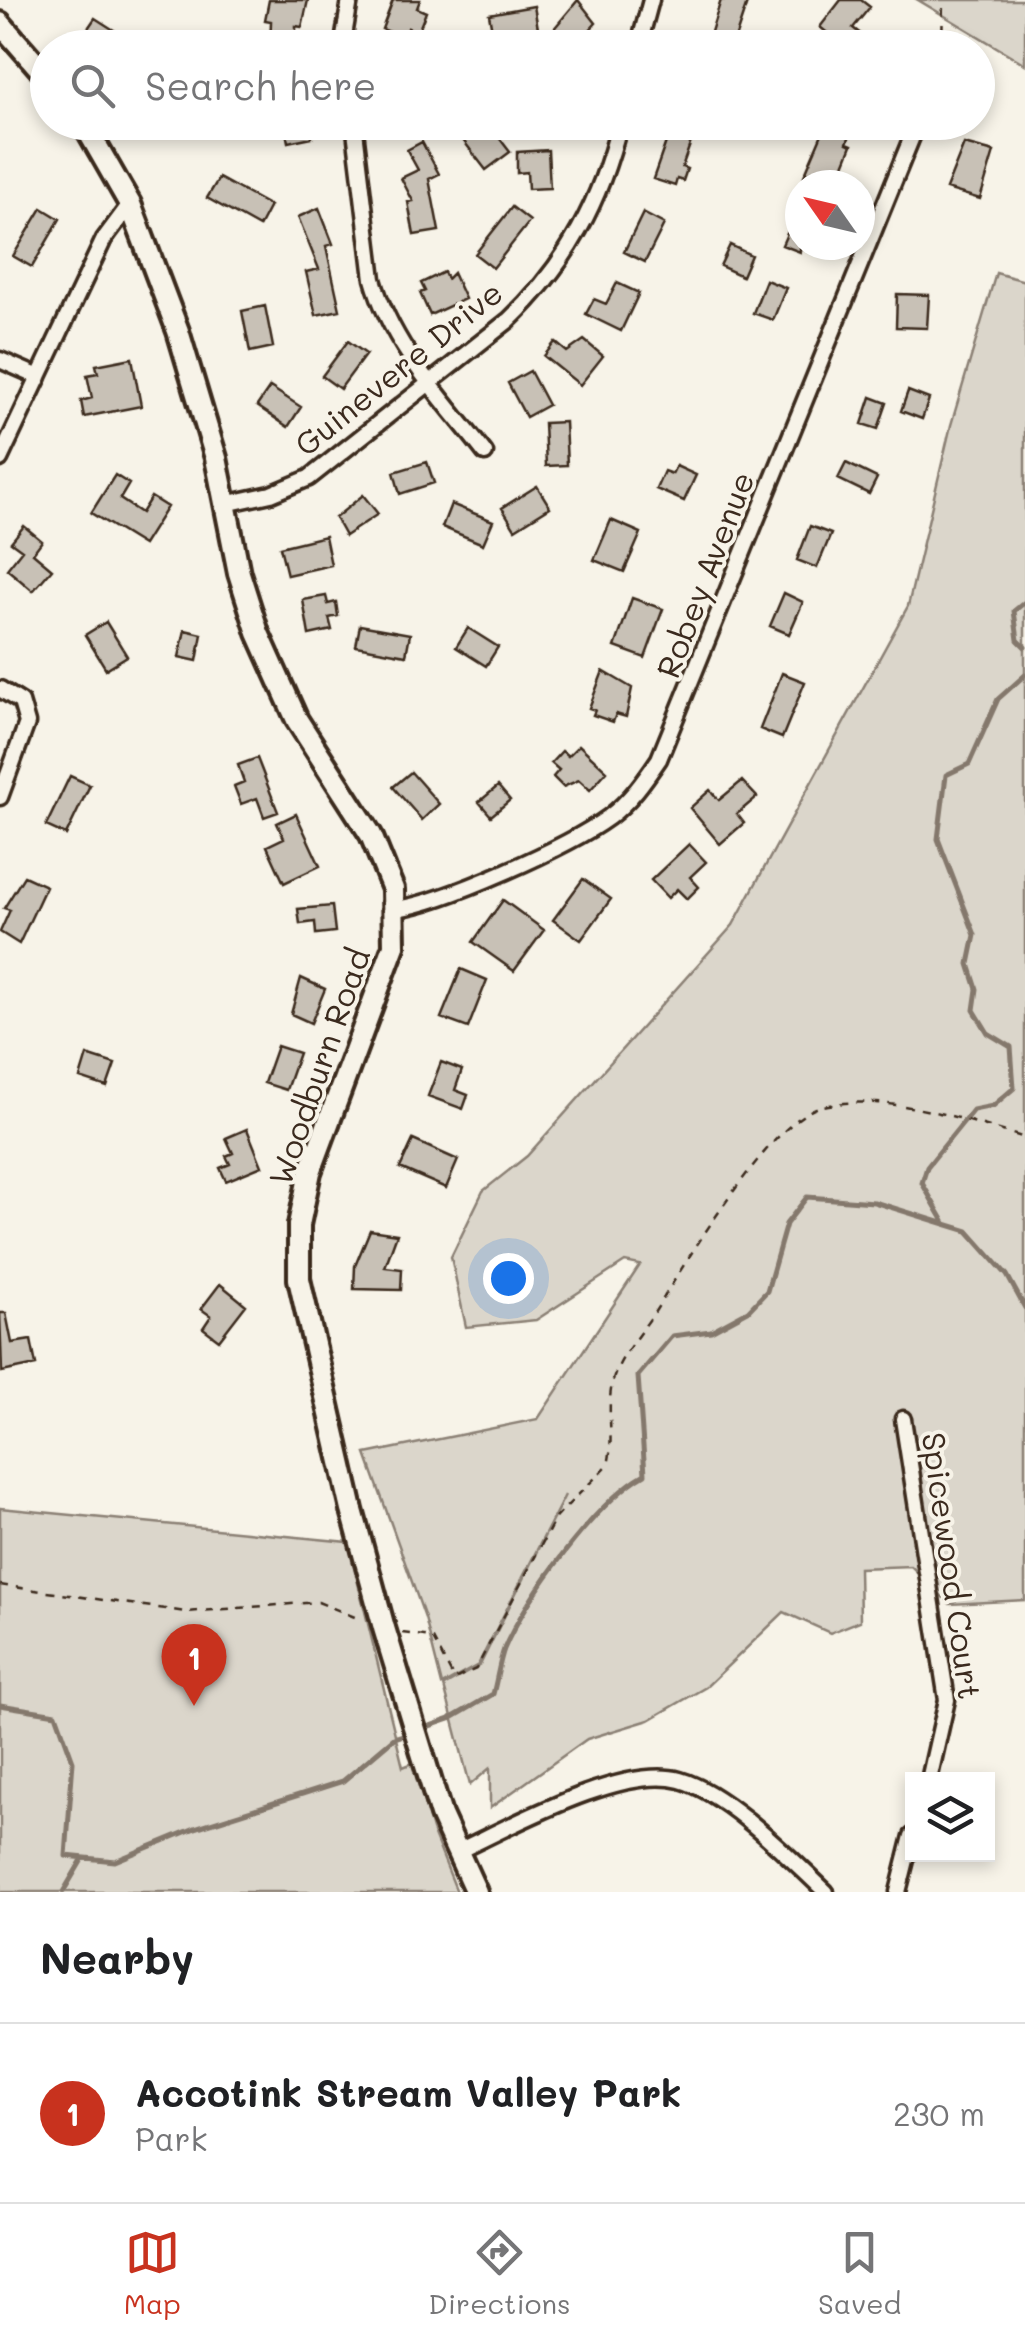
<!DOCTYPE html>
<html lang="en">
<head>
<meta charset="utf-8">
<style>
  :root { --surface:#fff; --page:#f2f2f2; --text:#202124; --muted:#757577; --line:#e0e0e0; --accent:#c8321e }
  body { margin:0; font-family:Mali,sans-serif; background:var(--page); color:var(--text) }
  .controls { position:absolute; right:30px; bottom:30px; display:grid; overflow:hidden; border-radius:0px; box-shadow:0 5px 15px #0003 }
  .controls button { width:90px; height:90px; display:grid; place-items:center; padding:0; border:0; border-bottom:2px solid var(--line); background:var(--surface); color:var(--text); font:50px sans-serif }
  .compass { position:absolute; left:785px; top:170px; width:90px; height:90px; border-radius:50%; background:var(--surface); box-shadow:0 5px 15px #0003; rotate:304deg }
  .you { position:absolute; left:508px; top:1278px; width:35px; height:35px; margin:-25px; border:8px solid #fff; border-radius:50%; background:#1a73e8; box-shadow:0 0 0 15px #1a73e833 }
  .badge { display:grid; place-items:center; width:65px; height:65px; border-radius:50%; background:var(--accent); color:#fff; font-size:32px; font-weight:700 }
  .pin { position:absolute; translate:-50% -82px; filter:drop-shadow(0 2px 5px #0008) }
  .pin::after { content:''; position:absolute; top:52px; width:35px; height:30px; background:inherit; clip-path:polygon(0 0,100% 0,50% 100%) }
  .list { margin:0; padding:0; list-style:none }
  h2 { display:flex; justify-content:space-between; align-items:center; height:130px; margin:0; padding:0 40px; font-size:42px }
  h2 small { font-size:32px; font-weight:400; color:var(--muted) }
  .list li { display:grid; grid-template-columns:65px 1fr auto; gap:30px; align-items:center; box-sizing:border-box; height:180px; padding:0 40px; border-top:2px solid var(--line) }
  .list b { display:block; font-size:38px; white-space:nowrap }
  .list p { margin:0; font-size:32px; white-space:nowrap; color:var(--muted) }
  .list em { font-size:32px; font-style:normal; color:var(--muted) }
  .icon { flex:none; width:55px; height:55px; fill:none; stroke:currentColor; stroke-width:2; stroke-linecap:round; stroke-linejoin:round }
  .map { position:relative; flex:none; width:1025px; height:1892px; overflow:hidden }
  .search { position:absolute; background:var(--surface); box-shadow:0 5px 15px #0003; left:30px; right:30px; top:30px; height:110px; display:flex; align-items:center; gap:25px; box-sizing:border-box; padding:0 35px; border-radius:55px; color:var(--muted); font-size:38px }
  .sheet { height:310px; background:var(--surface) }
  nav { display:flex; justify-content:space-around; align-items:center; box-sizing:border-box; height:140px; border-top:2px solid var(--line); background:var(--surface); font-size:28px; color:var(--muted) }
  nav a { display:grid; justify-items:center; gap:5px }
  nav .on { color:var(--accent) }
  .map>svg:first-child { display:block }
  .green { fill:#dbd6cb; stroke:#8b8074; stroke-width:2.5 }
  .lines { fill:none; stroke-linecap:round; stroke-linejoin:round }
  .stream { stroke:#84786c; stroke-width:5 }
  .building { fill:#c8c1b6; stroke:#3b2a1e; stroke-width:2.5 }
  .street-casing { stroke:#3b2a1e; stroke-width:21 }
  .secondary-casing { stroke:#3b2a1e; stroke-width:28 }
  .path { stroke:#3b2a1e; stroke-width:2.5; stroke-dasharray:8 8; stroke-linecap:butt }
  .street { stroke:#f7f3e8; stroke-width:14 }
  .secondary { stroke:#f7f3e8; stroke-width:20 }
  .labels { text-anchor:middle; stroke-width:8; stroke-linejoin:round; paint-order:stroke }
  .street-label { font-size:32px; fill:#3b2a1e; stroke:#f7f3e8 }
</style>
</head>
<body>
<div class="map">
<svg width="1025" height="1892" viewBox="0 0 1025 1892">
  <rect width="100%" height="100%" fill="#f7f3e8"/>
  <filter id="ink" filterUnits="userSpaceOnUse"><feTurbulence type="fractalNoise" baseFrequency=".01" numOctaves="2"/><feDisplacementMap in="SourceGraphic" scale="20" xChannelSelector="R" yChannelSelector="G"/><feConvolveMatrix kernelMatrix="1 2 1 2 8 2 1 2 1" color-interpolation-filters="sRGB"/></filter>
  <g filter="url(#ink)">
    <!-- green -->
    <path class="green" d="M918,0H1025V64Z
      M996,273L1025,281V1600L950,1604L911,1566L859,1568L860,1621L830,1633L784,1612L706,1687L649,1720L587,1739L490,1808V1768L470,1785L444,1686L480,1665L565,1495L478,1665L442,1685L425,1618L366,1454L538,1419L640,1265L625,1262L536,1320L466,1327L451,1257L483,1191L527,1156L733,925L908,606L951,425Z
      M0,1508L348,1542L403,1767L413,1763L432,1830L457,1892H0Z"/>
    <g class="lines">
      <!-- stream -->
      <path class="stream" d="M1025,602L1014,611L1018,640L1025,647
        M945,1223L922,1183L927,1167L973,1110L993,1106L1014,1088L1011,1047L988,1033L974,1010L977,989L969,964L975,935L938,839L946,775L969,764L998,699L1025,675
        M0,1705L56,1714L73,1761L66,1856L115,1861L195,1828L343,1781L394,1738L410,1733
        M421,1729L450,1719L493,1694C497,1680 499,1663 504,1649C526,1597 597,1501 645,1474L638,1376L672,1336L711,1331L748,1311L767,1291L786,1224L807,1197L874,1202L968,1231L1007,1275L1025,1308
        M63,1892L83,1858"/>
    </g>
    <!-- building -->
    <path class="building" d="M269,0H308L302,27L296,26V48H270L271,21L265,20Z
      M393,0H420L417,8L426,12L418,32L408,28L405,38L382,29Z
      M578,0L596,23L573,48L552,31Z
      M721,0H748L732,48H706Z
      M841,0H861L870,7L853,28L879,48H846L820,27Z
      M534,6L539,34L494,42L489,14Z
      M95,18L128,39L122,48H91L80,40Z
      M284,122H309L312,137L288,142Z
      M475,122H487L510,152L486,170L459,135Z
      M673,122H698L682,167L687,169L683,181L677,179L675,186L653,179Z
      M827,122H855L847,143L852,145L836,185L804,176Z
      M422,142L439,174L429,179L439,231L414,235L408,202L413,201L401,178L418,170L407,150Z
      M964,144L994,152L980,199L946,189Z
      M548,150L550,188L528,189L527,172L517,173V152Z
      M219,178L270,206L259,227L207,198Z
      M800,204V252L782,245Z
      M512,207L530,221L493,268L475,254Z
      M42,208L60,219L32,267L13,256Z
      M319,208L333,244L326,246L340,310L316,315L306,272L319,269L298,217Z
      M643,213L664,224L645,262L624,252Z
      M730,245L751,255L742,276L720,266Z
      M444,272L447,279L453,273L465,299L430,315L420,293L425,291L421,283Z
      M766,280L786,288L773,320L753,313Z
      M617,283L639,293L621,331L586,314L594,299L606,304Z
      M897,294L929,295L927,328L896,327Z
      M265,306L273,347L250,352L242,311Z
      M584,340L603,356L580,385L544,356L555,342L567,352Z
      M348,341L366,354L340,389L322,376Z
      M132,358L141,406L84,417L81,401L92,398L87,375L98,373L96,365Z
      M530,371L548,405L526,417L508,383Z
      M270,387L301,407L288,427L257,406Z
      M908,391L929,399L922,419L901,411Z
      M871,397L887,403L878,429L862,424Z
      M565,422L567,465L546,466L544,423Z
      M427,462L434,483L400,494L394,472Z
      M846,463L877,478L869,494L838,479Z
      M676,466L696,475L684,501L656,489L664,471L672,474Z
      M115,475L129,484L120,499L141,513L151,497L167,507L143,545L91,513Z
      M537,486L550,507L515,529L502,508Z
      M363,495L378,514L345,536L335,518Z
      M451,504L493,521L483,544L442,527Z
      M611,520L641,533L624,572L594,560Z
      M24,526L42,541L33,553L52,569L33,591L7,569L22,550L11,542Z
      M810,526L831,534L817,568L797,560Z
      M325,536L331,565L287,575L280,547Z
      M784,593L803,602L789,634L770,626Z
      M326,596L328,604L336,602L338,616L329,618L332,630L309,635L303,600Z
      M632,598L663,609L645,658L615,647Z
      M106,622L127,656L106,669L85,635Z
      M360,625L410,634L406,655L356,646Z
      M468,628L498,647L486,666L456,647Z
      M185,630L202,634L197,661L179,657Z
      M603,671L632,688L626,717L616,714L613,722L593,715L595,710L589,708Z
      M782,673L805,682L782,738L760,729Z
      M579,745L607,771L590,790L579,780L563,787L553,777L559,770L551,763L562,751L568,756Z
      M257,758L278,812L264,817L257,798L241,804L234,786L244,782L238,765Z
      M411,772L439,804L422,820L393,787Z
      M70,776L90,785L66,835L46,826Z
      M742,781L757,797L737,814L744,823L720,844L690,808L710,790L719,800Z
      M498,786L510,800L491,816L479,802Z
      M296,814L320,866L284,883L267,846L284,838L277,823Z
      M689,844L706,862L690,877L699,887L687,899L677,889L668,898L651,880Z
      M24,876L46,886L19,944L0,932L10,910L4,908Z
      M583,879L611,899L581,940L553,920Z
      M503,900L544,930L514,971L473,942Z
      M332,906L335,932L316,934L315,922L300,924L298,909Z
      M461,969L487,980L468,1028L441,1018Z
      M301,978L325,989L311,1023L291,1014Z
      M277,1046L299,1053L286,1090L264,1083Z
      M87,1055L115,1064L107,1087L80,1078Z
      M441,1062L462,1070L455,1090L468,1095L463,1109L428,1096Z
      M247,1129L262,1166L226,1181L220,1168L230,1164L226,1156L233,1153L226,1138Z
      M413,1140L458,1160L446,1188L400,1168Z
      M370,1230L397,1234L385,1267L402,1269L401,1290L354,1289L355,1266Z
      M220,1284L246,1305L219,1340L203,1328L211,1316L201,1309Z
      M0,1313H6L12,1343L31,1340L36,1365L2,1372Z"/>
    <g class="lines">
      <defs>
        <path id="street" d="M342,48L350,0
          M638,48L651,0
          M354,122L373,279C392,347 443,399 485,453
          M0,360L39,377
          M0,459L104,239L130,204
          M225,504L271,494L309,478L509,320C567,264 601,201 620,122
          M0,689L21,702L27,723L0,797
          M396,909C445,902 568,847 609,817C630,801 644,781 659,759L918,122
          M903,1419L947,1700L929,1780
          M456,1852C510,1827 622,1764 680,1780C727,1793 790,1858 826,1892
          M898,1892L912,1836"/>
        <path id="secondary" d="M0,23L48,78
          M83,122L130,204L178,331L216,458L239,573L258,633L297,720L371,835L393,889L394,946L310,1172L299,1225V1279L352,1510L384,1628L441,1815L476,1892"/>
      </defs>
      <!-- street casing -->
      <use href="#street" class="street-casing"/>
      <!-- secondary casing -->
      <use href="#secondary" class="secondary-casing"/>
      <!-- path -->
      <path class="path" d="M942,48L943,0
        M0,1585L186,1612L318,1602L362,1620
        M402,1633L432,1637L454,1679L476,1669L556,1517L608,1465C615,1436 604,1402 615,1374C624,1351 643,1330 656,1310C684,1265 773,1115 823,1106C889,1093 963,1119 1025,1138"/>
      <!-- street -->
      <use href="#street" class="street"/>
      <!-- secondary -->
      <use href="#secondary" class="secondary"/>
    </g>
  </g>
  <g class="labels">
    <!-- street labels -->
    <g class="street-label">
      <text transform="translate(399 369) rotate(-39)" y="11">Guinevere Drive</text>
      <text transform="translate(706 575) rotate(-69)" y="11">Robey Avenue</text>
      <text transform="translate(320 1067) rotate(-71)" y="11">Woodburn Road</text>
      <text transform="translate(951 1566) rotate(82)" y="11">Spicewood Court</text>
    </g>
  </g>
</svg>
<div class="controls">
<button><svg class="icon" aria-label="layers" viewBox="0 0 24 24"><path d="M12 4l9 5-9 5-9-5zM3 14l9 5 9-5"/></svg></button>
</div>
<svg class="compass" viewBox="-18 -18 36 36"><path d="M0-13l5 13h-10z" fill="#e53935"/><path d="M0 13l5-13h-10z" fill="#757577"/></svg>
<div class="you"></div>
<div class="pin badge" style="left:194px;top:1706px">1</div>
<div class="search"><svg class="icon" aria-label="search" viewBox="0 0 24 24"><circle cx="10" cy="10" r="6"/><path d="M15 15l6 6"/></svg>Search here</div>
</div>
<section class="sheet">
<h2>Nearby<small></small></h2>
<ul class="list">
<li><span class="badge">1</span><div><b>Accotink Stream Valley Park</b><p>Park</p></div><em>230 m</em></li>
</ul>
</section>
<nav>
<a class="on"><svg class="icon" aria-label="map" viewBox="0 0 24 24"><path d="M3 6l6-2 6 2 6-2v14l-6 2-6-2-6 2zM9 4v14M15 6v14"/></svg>Map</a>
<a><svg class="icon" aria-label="directions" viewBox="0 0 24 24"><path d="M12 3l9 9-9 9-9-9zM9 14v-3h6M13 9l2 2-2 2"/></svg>Directions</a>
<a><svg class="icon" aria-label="saved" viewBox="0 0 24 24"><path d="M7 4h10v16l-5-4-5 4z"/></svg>Saved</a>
</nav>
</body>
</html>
